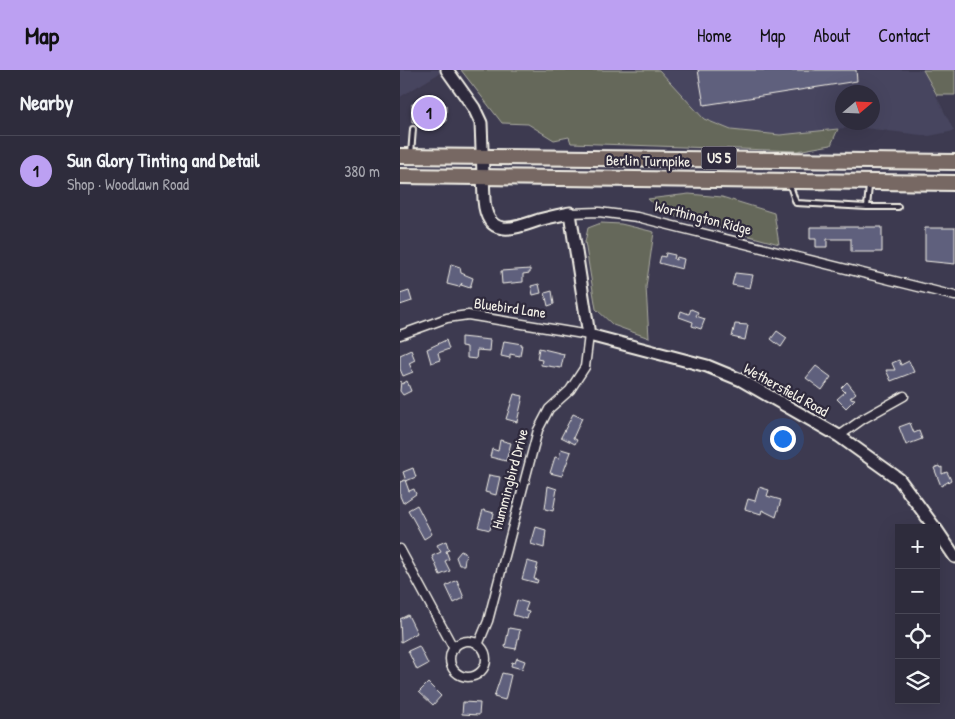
<!DOCTYPE html>
<html lang="en">
<head>
<meta charset="utf-8">
<style>
  :root { --surface:#2e2c3c; --page:#363443; --text:#f1f3f6; --muted:#a7a7af; --line:#494856; --accent:#bca0f2 }
  body { margin:0; font-family:"Patrick Hand",sans-serif; background:var(--page); color:var(--text) }
  .controls { position:absolute; right:15px; bottom:15px; display:grid; overflow:hidden; border-radius:0px; box-shadow:0 5px 20px #0002 }
  .controls button { width:45px; height:45px; display:grid; place-items:center; padding:0; border:0; border-bottom:1px solid var(--line); background:var(--surface); color:var(--text); font:25px sans-serif }
  .compass { position:absolute; left:435px; top:15px; width:45px; height:45px; border-radius:50%; background:var(--surface); box-shadow:0 5px 20px #0002; rotate:71deg }
  .you { position:absolute; left:382px; top:368px; width:18px; height:18px; margin:-12px; border:4px solid #fff; border-radius:50%; background:#1a73e8; box-shadow:0 0 0 8px #1a73e833 }
  .badge { display:grid; place-items:center; width:32px; height:32px; border-radius:50%; background:var(--accent); color:#111; font-size:16px; font-weight:700 }
  .pin { position:absolute; translate:-50% -50%; border:2px solid #fff; box-shadow:0 1px 5px #0006 }
  .list { margin:0; padding:0; list-style:none }
  h2 { display:flex; justify-content:space-between; align-items:center; height:65px; margin:0; padding:0 20px; font-size:21px }
  h2 small { font-size:16px; font-weight:400; color:var(--muted) }
  .list li { display:grid; grid-template-columns:32px 1fr auto; gap:15px; align-items:center; box-sizing:border-box; height:70px; padding:0 20px; border-top:1px solid var(--line) }
  .list b { display:block; font-size:19px; white-space:nowrap }
  .list p { margin:0; font-size:16px; white-space:nowrap; color:var(--muted) }
  .list em { font-size:16px; font-style:normal; color:var(--muted) }
  .icon { flex:none; width:28px; height:28px; fill:none; stroke:currentColor; stroke-width:2; stroke-linecap:round; stroke-linejoin:round }
  .map { position:relative; flex:none; width:555px; height:649px; overflow:hidden }
  header { display:flex; align-items:center; gap:30px; box-sizing:border-box; height:70px; padding:0 25px; background:var(--accent); color:#111 }
  header strong { font-size:24px }
  nav { display:flex; gap:28px; margin-inline-start:auto; font-size:18px }
  main { display:flex }
  aside { flex:1; background:var(--surface) }
  .map>svg:first-child { display:block }
  .built { fill:#47455e; fill-rule:evenodd }
  .green { fill:#65685a; stroke:#acaca1 }
  .building { fill:#5f607d; stroke:#f4f1e8 }
  .lines { fill:none; stroke-linecap:round; stroke-linejoin:round }
  .lane-casing { stroke:#f4f1e8; stroke-width:8 }
  .street-casing { stroke:#f4f1e8; stroke-width:11 }
  .secondary-casing { stroke:#f4f1e8; stroke-width:15 }
  .highway-casing { stroke:#f4f1e8; stroke-width:18 }
  .lane { stroke:#2f2a3d; stroke-width:4 }
  .street { stroke:#2f2a3d; stroke-width:8 }
  .secondary { stroke:#2f2a3d; stroke-width:11 }
  .highway { stroke:#776864; stroke-width:14 }
  .labels { text-anchor:middle; stroke-width:4.5; stroke-linejoin:round; paint-order:stroke }
  .shield { fill:#2f2a3d; stroke:#b9b5b5; stroke-width:1 }
  .shield-label { font-size:14px; font-weight:bold; fill:#f4f1e8 }
  .street-label { font-size:15px; fill:#f4f1e8; stroke:#2f2a3d }
</style>
</head>
<body>
<header>
<strong>Map</strong>
<nav><a>Home</a><a>Map</a><a>About</a><a>Contact</a></nav>
</header>
<main>
<aside>
<h2>Nearby<small></small></h2>
<ul class="list">
<li><span class="badge">1</span><div><b>Sun Glory Tinting and Detail</b><p>Shop · Woodlawn Road</p></div><em>380 m</em></li>
</ul>
</aside>
<div class="map">
<svg width="555" height="649" viewBox="0 0 555 649">
  <rect width="100%" height="100%" fill="#3d3a50"/>
  <filter id="ink" filterUnits="userSpaceOnUse"><feTurbulence type="fractalNoise" baseFrequency=".02" numOctaves="2"/><feDisplacementMap in="SourceGraphic" scale="10" xChannelSelector="R" yChannelSelector="G"/><feConvolveMatrix kernelMatrix="1 2 1 2 8 2 1 2 1" color-interpolation-filters="sRGB"/></filter>
  <g filter="url(#ink)">
    <!-- built -->
    <path class="built" d="M0,0H45L0,27Z
      M259,0H523L554,61L529,66L456,57L380,65L331,60L304,49ZM442,22H472V52H442Z"/>
    <!-- green -->
    <path class="green" d="M61,0H259L304,49L331,60L380,65L438,59L431,75L397,81L171,73L169,67L154,70L128,54L102,53Z
      M523,0H555V25H537Z
      M289,124L322,127L374,143L379,174L264,143L248,129Z
      M201,153L221,154L254,162L246,217L249,268L213,255L196,239L185,172L188,158Z"/>
    <!-- building -->
    <path class="building" d="M298,0H456L457,11L304,35Z
      M12,34L46,35V52H12Z
      M410,157H482V182H451V169H427V177H416V169H410Z
      M525,158H555V194L525,191Z
      M266,183L275,185L274,189L276,190L277,187L284,189L282,199L259,193L261,186L265,187Z
      M51,194L60,197L61,203L73,208L70,218L61,215L62,213L59,217L47,214Z
      M130,199V203L123,204V212L102,214L101,201Z
      M335,203L353,205L350,218L332,215Z
      M139,214L141,223L133,225L131,216Z
      M9,221L12,231L0,235V224Z
      M152,221L154,234L148,236L145,223Z
      M291,239L298,242L296,246L305,249L301,259L292,256L293,252L279,247L281,241L289,244Z
      M335,254L348,255L345,270L332,267Z
      M377,261L387,268L381,277L371,269Z
      M61,267L90,270L89,281L77,280L76,289L67,288V277L61,276Z
      M46,270L49,279L38,283L40,290L31,293L27,279Z
      M104,271L122,274L120,286L110,284V288L101,286Z
      M139,278L164,284L161,298L141,295L142,290L137,289Z
      M11,280L15,290L9,293L13,302L3,306L0,299V285Z
      M499,290L501,295L509,291L514,302L491,311L486,300H495L492,293Z
      M416,296L431,307L422,320L406,308Z
      M1,311L2,314L7,311L11,321L3,325L0,321Z
      M447,312L456,323L450,328L455,329L446,338L437,329L445,322L441,318Z
      M114,324L123,326L117,352L106,349Z
      M173,344L182,348L173,368L177,370L175,374L161,367Z
      M510,353L514,363L519,361L522,369L506,375L499,357Z
      M100,370L111,373L106,391L90,387L92,379L98,381Z
      M161,379L171,382L162,406L150,403L155,387L159,388Z
      M539,396L540,398L542,397V404L547,402L551,410L541,416L534,398Z
      M13,398L16,407L6,411L3,402Z
      M89,405L100,407L96,425L85,422Z
      M5,410L9,421L14,419L16,424L3,433L0,426V412Z
      M148,416L157,419L153,441L145,439Z
      M359,417L369,420L367,426L381,430L376,447L362,440L361,444L345,439L348,429L355,431Z
      M17,435L32,464L24,469L8,440Z
      M83,440L94,443L90,460L78,457Z
      M136,457L146,460L144,478L131,474Z
      M46,471L49,480L46,481L49,489L45,491L50,501L40,505L32,486L41,482L37,475Z
      M61,481L66,483L64,495H59L56,487Z
      M127,491L138,494L134,509L138,510L137,513L122,509Z
      M57,510L64,528L54,533L46,516Z
      M117,530L128,533L125,541L129,542L127,549L113,545Z
      M8,545L17,563L1,572L0,549Z
      M109,558L120,560L116,579L105,577Z
      M19,576L28,594L17,600L8,581Z
      M117,588L125,591L122,599L111,596L112,592L115,593Z
      M102,603L111,605L105,630L94,627Z
      M28,613L41,626L33,635L19,622Z
      M63,632L80,633L79,645L62,644Z"/>
    <g class="lines">
      <defs>
        <path id="lane" d="M11,84L13,59
          M389,113L396,133L467,137L469,116
          M467,137H498"/>
        <path id="street" d="M170,143L199,142L237,147L555,226
          M0,265L47,248L68,245L189,265L185,297L170,320L149,339L138,360L88,551L78,575
          M439,366L463,349L504,326
          M0,479L54,579
          M50 589a18 18 0 1 1 36 0a18 18 0 1 1-36 0Z"/>
        <path id="secondary" d="M47,0L74,38L81,53L84,130C87,169 113,159 139,150C149,147 160,145 170,143L189,265L307,296L341,310L439,366L499,409L535,458
          M536,459L555,487"/>
        <path id="highway" d="M0,86L555,92
          M0,106L555,113"/>
      </defs>
      <!-- lane casing -->
      <use href="#lane" class="lane-casing"/>
      <!-- street casing -->
      <use href="#street" class="street-casing"/>
      <!-- secondary casing -->
      <use href="#secondary" class="secondary-casing"/>
      <!-- highway casing -->
      <use href="#highway" class="highway-casing"/>
      <!-- lane -->
      <use href="#lane" class="lane"/>
      <!-- street -->
      <use href="#street" class="street"/>
      <!-- secondary -->
      <use href="#secondary" class="secondary"/>
      <!-- highway -->
      <use href="#highway" class="highway"/>
    </g>
  </g>
  <g class="labels">
    <!-- shield labels -->
    <rect class="shield" x="301.5" y="76.5" width="35" height="23" rx="4"/>
    <g class="shield-label">
      <text x="319" y="93">US 5</text>
    </g>
    <!-- street labels -->
    <g class="street-label">
      <text transform="translate(248 91) rotate(1)" y="5">Berlin Turnpike</text>
      <text transform="translate(303 148) rotate(14)" y="5">Worthington Ridge</text>
      <text transform="translate(110 238) rotate(8)" y="5">Bluebird Lane</text>
      <text transform="translate(386 320) rotate(29)" y="5">Wethersfield Road</text>
      <text transform="translate(110 409) rotate(-75)" y="5">Hummingbird Drive</text>
    </g>
  </g>
</svg>
<div class="controls">
<button>+</button>
<button>−</button>
<button><svg class="icon" aria-label="locate" viewBox="0 0 24 24"><circle cx="12" cy="12" r="6"/><path d="M12 2v4M12 18v4M2 12h4M18 12h4"/></svg></button>
<button><svg class="icon" aria-label="layers" viewBox="0 0 24 24"><path d="M12 4l9 5-9 5-9-5zM3 14l9 5 9-5"/></svg></button>
</div>
<svg class="compass" viewBox="-18 -18 36 36"><path d="M0-13l5 13h-10z" fill="#e53935"/><path d="M0 13l5-13h-10z" fill="#a7a7af"/></svg>
<div class="you"></div>
<div class="pin badge" style="left:29px;top:43px">1</div>
</div>
</main>
</body>
</html>
